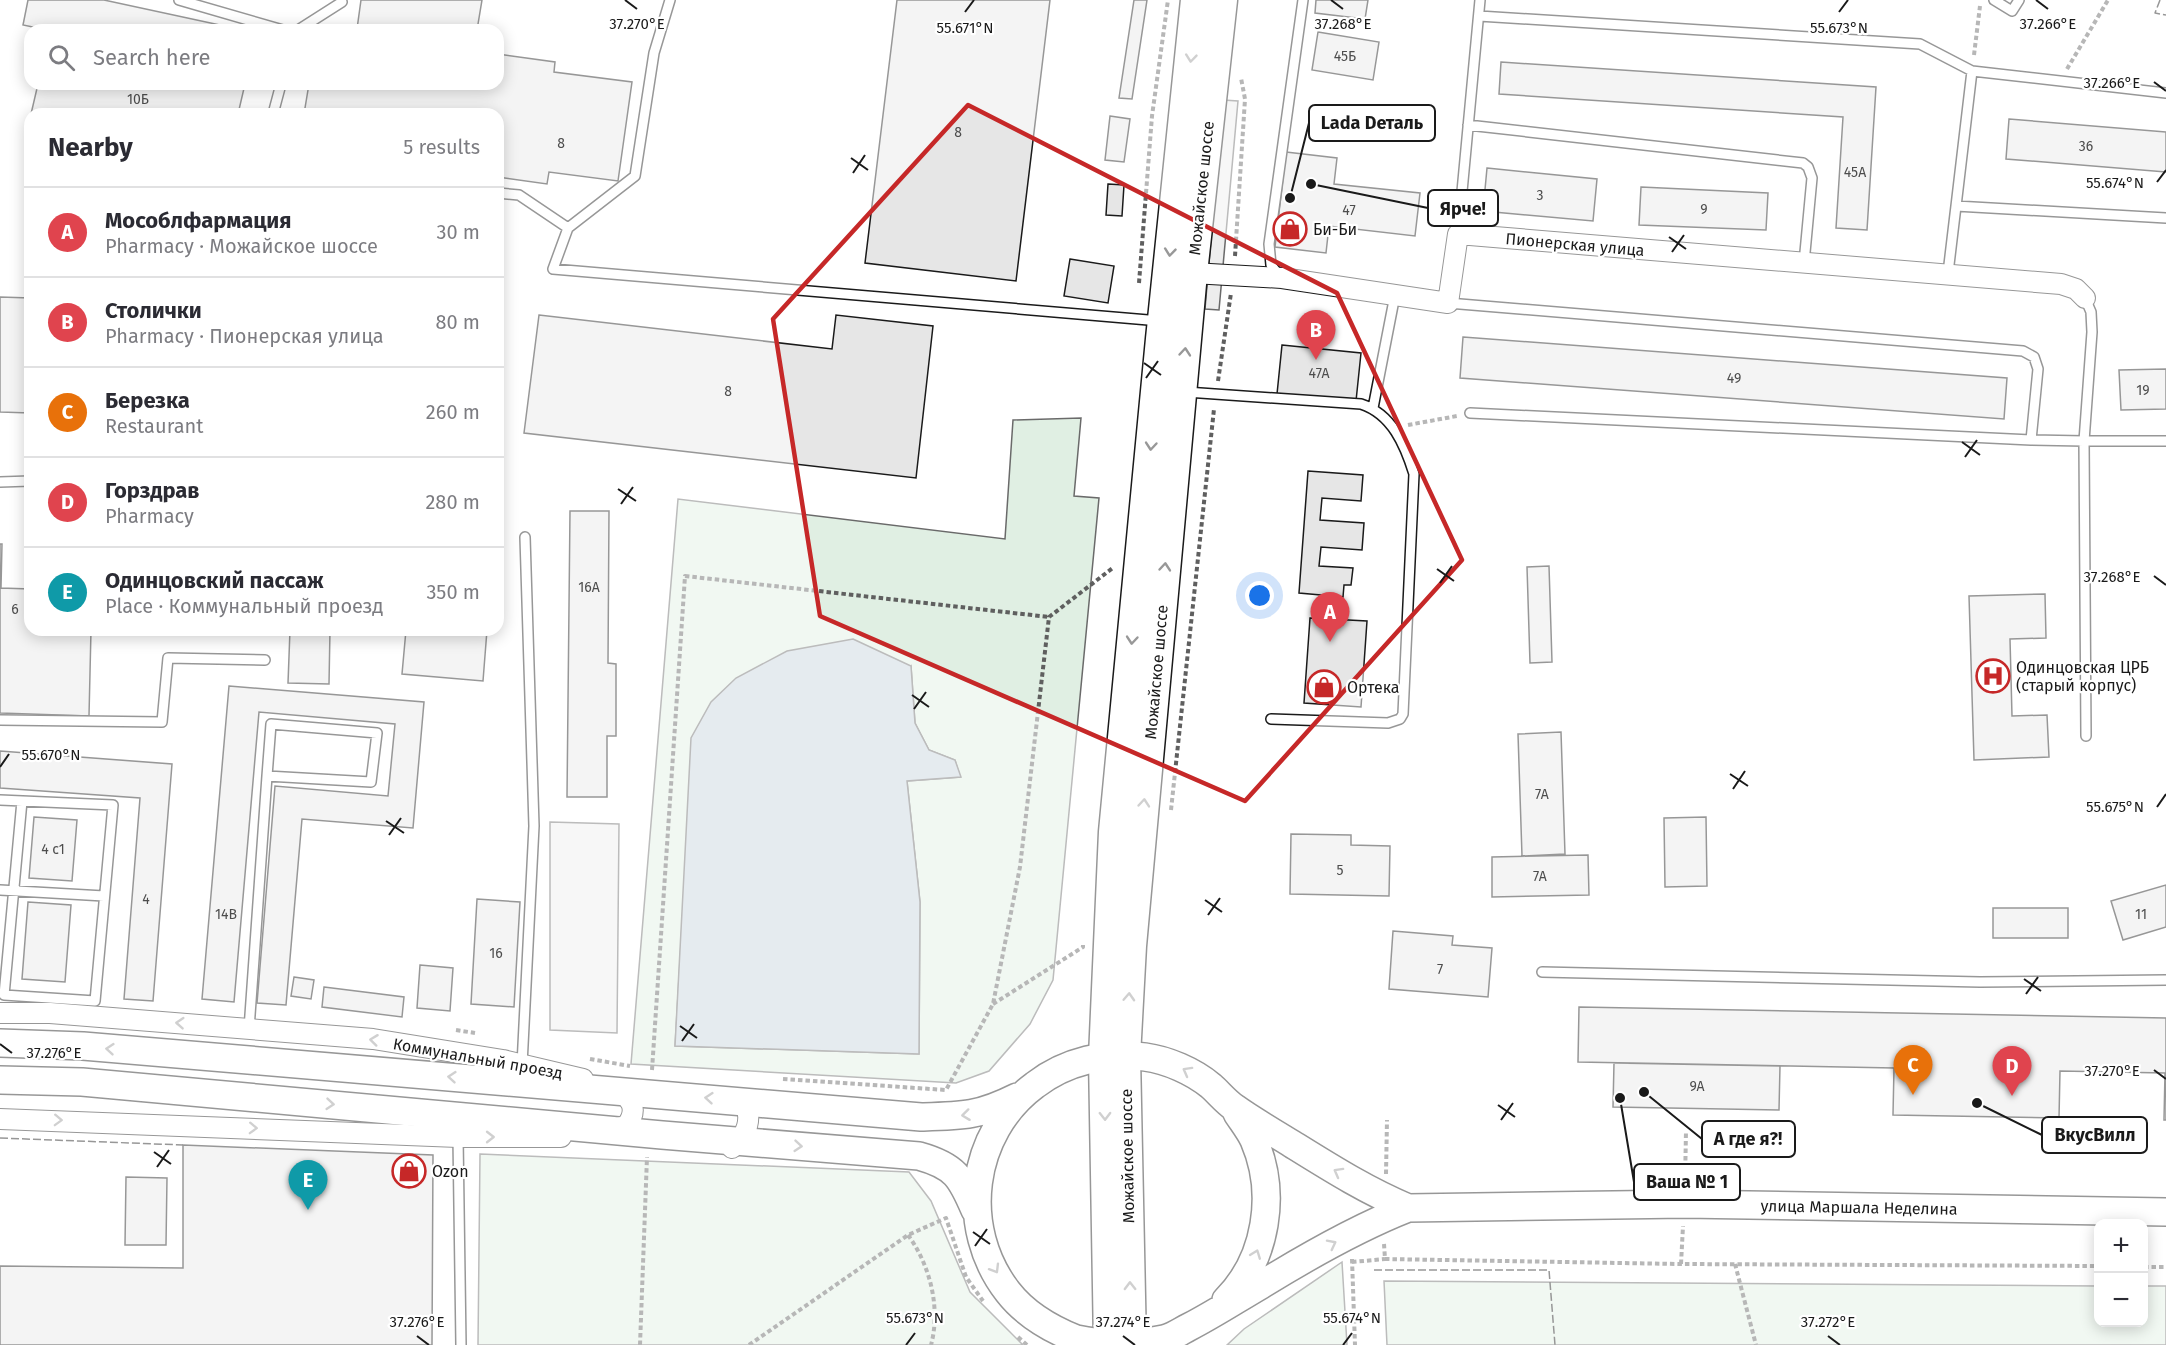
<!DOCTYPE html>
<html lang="en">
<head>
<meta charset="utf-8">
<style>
  :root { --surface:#fff; --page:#f2f2f3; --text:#2b2b33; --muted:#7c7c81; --line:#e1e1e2; --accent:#d93025 }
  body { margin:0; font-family:"Fira Sans",sans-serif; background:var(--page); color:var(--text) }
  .controls { position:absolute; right:18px; bottom:18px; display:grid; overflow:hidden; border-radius:12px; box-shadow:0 3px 15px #0003 }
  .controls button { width:54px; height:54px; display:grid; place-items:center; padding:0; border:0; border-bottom:2px solid var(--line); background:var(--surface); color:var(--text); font:30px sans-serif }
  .you { position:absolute; left:1260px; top:596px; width:21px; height:21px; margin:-15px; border:4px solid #fff; border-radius:50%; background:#1a73e8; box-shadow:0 0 0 9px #1a73e833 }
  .badge { display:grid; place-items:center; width:39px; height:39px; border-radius:50%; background:var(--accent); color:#fff; font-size:20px; font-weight:700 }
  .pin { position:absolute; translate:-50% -50px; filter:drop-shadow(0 2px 3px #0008) }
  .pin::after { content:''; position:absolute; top:32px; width:21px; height:18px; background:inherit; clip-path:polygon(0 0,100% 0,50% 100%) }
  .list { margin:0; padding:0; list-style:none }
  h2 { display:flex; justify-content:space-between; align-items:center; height:78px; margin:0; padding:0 24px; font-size:26px }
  h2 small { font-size:20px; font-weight:400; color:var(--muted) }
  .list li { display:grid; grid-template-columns:39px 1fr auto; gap:18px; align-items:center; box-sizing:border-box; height:90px; padding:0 24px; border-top:2px solid var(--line) }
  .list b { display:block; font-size:22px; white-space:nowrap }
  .list p { margin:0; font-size:20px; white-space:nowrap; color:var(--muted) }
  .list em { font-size:20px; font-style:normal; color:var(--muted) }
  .icon { flex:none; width:33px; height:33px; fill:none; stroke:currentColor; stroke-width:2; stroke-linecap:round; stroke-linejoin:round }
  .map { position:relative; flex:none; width:2166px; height:1345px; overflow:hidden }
  .search { position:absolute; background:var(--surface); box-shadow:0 3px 15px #0003; left:24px; top:24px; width:480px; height:66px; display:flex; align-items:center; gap:15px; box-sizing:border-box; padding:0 21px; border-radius:18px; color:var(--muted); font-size:22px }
  .panel { position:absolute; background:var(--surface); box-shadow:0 3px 15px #0003; left:24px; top:108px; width:480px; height:528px; border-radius:18px }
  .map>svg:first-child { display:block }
  .green { fill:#e0efe3; stroke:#6a6a6a; stroke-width:1.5; fill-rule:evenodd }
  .parking { fill:#ededed; stroke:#6a6a6a; stroke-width:1.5 }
  .water { fill:#c6d2dc; stroke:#6a6a6a; stroke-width:1.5 }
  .building { fill:#e6e6e6; stroke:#1a1a1a; stroke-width:1.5 }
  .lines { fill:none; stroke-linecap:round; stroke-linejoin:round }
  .lane-casing { stroke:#1a1a1a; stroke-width:12 }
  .street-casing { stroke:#1a1a1a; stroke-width:22 }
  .secondary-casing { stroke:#1a1a1a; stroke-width:30 }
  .primary-casing { stroke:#1a1a1a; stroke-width:33 }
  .path { stroke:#5f5f5f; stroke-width:4; stroke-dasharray:4.5 3; stroke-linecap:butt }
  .lane { stroke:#fff; stroke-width:9 }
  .street { stroke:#fff; stroke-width:20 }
  .secondary { stroke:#fff; stroke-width:27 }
  .primary { stroke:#fff; stroke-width:30 }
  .fence { stroke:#1a1a1a; stroke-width:1.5; stroke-dasharray:8 3; stroke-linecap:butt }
  .oneway { stroke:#989898 }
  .marked { fill:none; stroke:#c62828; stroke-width:4.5; stroke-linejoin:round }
  .ticks { fill:none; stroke:#1a1a1a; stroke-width:2 }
  .labels { text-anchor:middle; stroke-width:4.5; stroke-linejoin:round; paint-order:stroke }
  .number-label { font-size:14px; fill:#4d4d4d }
  .street-label { font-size:16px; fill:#1a1a1a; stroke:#fff }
  .poi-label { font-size:16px; fill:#1a1a1a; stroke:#fff; text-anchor:start }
  .ticks-label { font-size:15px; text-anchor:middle; fill:#1a1a1a; stroke:#fff; stroke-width:4.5; stroke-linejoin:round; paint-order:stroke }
  .leader { fill:none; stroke:#1a1a1a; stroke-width:2 }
  .callout-dot { fill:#1a1a1a; stroke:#fff; stroke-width:2 }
  .callout { fill:#fff; stroke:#1a1a1a; stroke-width:2 }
  .callout-label { font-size:18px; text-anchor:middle; font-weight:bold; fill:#1a1a1a }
</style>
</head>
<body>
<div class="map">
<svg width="2166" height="1345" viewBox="0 0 2166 1345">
  <rect width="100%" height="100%" fill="#fff"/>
  <!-- green -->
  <path class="green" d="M1081,418L1074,496L1099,498L1053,980L1030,1024L989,1071L956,1083L631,1064L678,499L1005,539L1013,420ZM911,666L915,723L929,750L955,760L960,777L907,781L920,902L919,1054L675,1046L683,908Z
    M480,1154L909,1172L931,1201L970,1292L1023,1345H478Z
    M1342,1262L1347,1345H1227L1244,1329Z
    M1384,1281L2098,1286V1322H2144V1286H2166V1345H1387Z"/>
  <!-- parking -->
  <path class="parking" d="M1223,100L1238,101L1219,310L1205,309Z
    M550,822L619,824L617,1033L550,1030Z"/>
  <!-- water -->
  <path class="water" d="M853,639L911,666L915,723L929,750L955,760L961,777L907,781L920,902L919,1054L675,1046L691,738L711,702L736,678L787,651Z"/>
  <!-- building -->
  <path class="building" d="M28,0H104L243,30H47L23,25Z
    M361,0H482L477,30L357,29Z
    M897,0H1050L1016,281L865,263Z
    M1134,0H1147L1132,99L1119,98Z
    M1316,0H1368L1365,19L1315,13Z
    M1318,32L1379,42L1373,80L1312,70Z
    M498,54L555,62L554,72L632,82L618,181L549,172L547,184L498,177V114H304L309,84H498Z
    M1501,62L1876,87L1867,230L1836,228L1843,117L1499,94Z
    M38,84H245L238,114H31Z
    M1110,116L1130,119L1124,162L1105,160Z
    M2009,119L2166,132V172L2006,159Z
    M1286,152L1337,158L1334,184L1420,193L1415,236L1329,226L1326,253L1275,247Z
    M1487,168L1597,179L1593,221L1483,211Z
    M1108,184L1124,185L1122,216L1106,215Z
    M1641,187L1768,193L1766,230L1639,225Z
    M1070,259L1114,266L1108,303L1064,296Z
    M0,297L30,298V413L0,412Z
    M539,315L832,349L836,315L933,326L916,478L524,433Z
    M1463,337L2007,378L2004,419L1460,378Z
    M1282,345L1361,353L1356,401L1277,394Z
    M2166,369V409L2121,410L2119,370Z
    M1308,471L1363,475L1361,501L1322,498L1320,520L1364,523L1362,550L1321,547L1319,566L1353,568L1351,585H1344L1343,597L1299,593Z
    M570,511H609L608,663L616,664V736H607V797H567Z
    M0,544H2L1,588L30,589V630H91L89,716L0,713Z
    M1549,566L1552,662L1530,663L1527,567Z
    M2045,594L2046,638L2010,639L2012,716L2047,715L2049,757L1974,760L1969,596Z
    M1310,618L1367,621L1361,707L1304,703Z
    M290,630H330L329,684L288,683Z
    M406,630H487L483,681L402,674Z
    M229,686L424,702L413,828L302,819L286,1005L257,1003L275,786L388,796L395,724L259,712L234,1002L202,999Z
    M1561,732L1565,854L1522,856L1518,734Z
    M0,751L172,764L153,1001L124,999L140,798L0,788Z
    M34,817L77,820L72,881L29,878Z
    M1706,817L1707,886L1665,887L1664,818Z
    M1291,834L1351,835V845L1390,846L1389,896L1290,894Z
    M1588,855L1589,895L1492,897V857Z
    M2166,885V927L2123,940L2111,901Z
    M477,899L520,902L514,1007L471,1004Z
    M28,902L71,905L65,982L22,979Z
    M1993,908H2068V938H1993Z
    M1393,931L1453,936L1452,945L1492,948L1488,997L1389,989Z
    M420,965L453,968L450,1011L417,1008Z
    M294,977L314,980L311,999L291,996Z
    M324,987L404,997L402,1017L322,1007Z
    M1579,1007L2166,1018V1120H2164L2165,1073L2060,1071L2059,1118L1893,1115L1894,1068L1578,1062Z
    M1614,1063L1780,1066L1779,1110L1613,1107Z
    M183,1145L433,1155L432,1345H0V1266L183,1268Z
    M126,1177L167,1178L166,1245H125Z"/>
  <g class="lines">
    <defs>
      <path id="lane" d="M179,0L283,30
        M670,0L654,53L635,176L568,228L553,269L1160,321
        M1994,0L2012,11L2019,0
        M1479,16L1920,44L1972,71
        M298,30L342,2
        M2166,93L1972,71L1956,206L2166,218
        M273,114L281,84
        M1468,125L1803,163L1808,167L1812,178L1804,263
        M498,193L519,195L568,228
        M1458,234L1480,0
        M1948,273L1956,206
        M1280,276L1271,265L1269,244L1303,0
        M2085,298L2091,312L2092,332L2084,441H2166
        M1448,303L2023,351L2034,357L2038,369L2031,440
        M1186,392L1361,404C1392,414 1405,445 1414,474L1403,714L1400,719L1388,723L1271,719
        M1373,408L1395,295
        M1470,413L2031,440L2084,441L2086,736
        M0,482L30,481
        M0,720L162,722L168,658L265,660
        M0,800L113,805L95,1001L4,995L22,801
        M0,890L104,896
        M1542,972L1980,982L2166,980
        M249,1029L267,776L371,782L377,733L271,724L267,776
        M522,1065L534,826L525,537
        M458,1137L461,1345"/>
      <path id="street" d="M1192,273L1282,278L1448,303L1458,234L2061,284L2076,289L2085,298
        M0,1013H50L373,1039L503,1060L583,1079
        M0,1119L458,1137H561
        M611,1130L626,1126C639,1110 632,1096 614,1090
        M732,1148C747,1136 753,1118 744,1101"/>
      <path id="secondary" d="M0,1043L83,1046L921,1117C963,1116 979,1116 1017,1097
        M0,1080L82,1082L662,1135L919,1156C955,1166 961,1177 975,1210
        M1408,1208C1367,1191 1329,1167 1292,1144C1273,1132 1253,1121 1235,1108C1226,1102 1219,1093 1211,1086C1193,1071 1167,1060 1145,1057C1106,1052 1066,1061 1035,1085C970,1133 958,1228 1008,1292C1025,1314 1051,1329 1076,1339C1103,1345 1137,1345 1164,1339C1173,1337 1181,1331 1189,1327C1214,1314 1237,1299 1261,1285C1308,1256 1357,1228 1408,1208L1685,1204L2166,1212
        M1226,1300C1267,1259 1277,1193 1254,1140C1250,1131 1242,1121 1237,1113"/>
      <path id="primary" d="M1109,1345L1104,1057L1114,832L1161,339L1196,0
        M1131,1345L1125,1056L1131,946L1192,273L1222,0"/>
    </defs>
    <!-- lane casing -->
    <use href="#lane" class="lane-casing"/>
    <!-- street casing -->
    <use href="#street" class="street-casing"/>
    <!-- secondary casing -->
    <use href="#secondary" class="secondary-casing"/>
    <!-- primary casing -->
    <use href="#primary" class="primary-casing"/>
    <!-- path -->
    <path class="path" d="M1974,55L1980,6
      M2067,69L2108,0
      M1235,256L1245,99L1241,78
      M1139,283L1152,116L1168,0
      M1218,381L1231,293
      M1408,425L1457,416
      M1171,810L1214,409
      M993,1004L1083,947V945
      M456,1030L475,1033
      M590,1059L630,1066
      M652,1070L685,576L1049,617
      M783,1079L946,1090L993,1004L1020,867L1049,617L1114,567
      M1386,1174L1387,1120
      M1685,1183L1686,1131
      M908,1235C930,1265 941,1308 931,1345
      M1384,1244L1385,1259L1681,1264L2098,1266
      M1352,1259L1355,1345
      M1352,1262L1385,1259
      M1681,1264L1683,1226
      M1735,1264L1756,1345
      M2144,1267H2166
      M1018,1337L1027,1345
      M640,1345L647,1157
      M749,1345L908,1235L946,1218L966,1277L983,1301"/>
    <!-- lane -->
    <use href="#lane" class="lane"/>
    <!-- street -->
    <use href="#street" class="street"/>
    <!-- secondary -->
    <use href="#secondary" class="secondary"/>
    <!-- primary -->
    <use href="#primary" class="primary"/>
    <!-- fence -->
    <path class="fence" d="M2160,0L2155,13L2166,15
      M0,1138L183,1145
      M1374,1270H1549L1555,1345"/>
  </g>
  <!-- one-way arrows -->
  <defs><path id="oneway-chevron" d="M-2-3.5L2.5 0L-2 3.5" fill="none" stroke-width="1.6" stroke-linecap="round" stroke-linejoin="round" transform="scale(1.5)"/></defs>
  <g class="oneway">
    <use href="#oneway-chevron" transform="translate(1191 58) rotate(96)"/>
    <use href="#oneway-chevron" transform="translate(1170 252) rotate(96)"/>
    <use href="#oneway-chevron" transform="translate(1185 352) rotate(-85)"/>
    <use href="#oneway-chevron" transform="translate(1151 446) rotate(95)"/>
    <use href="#oneway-chevron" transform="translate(1165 567) rotate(-85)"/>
    <use href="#oneway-chevron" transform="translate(1132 640) rotate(95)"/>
    <use href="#oneway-chevron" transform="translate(1144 803) rotate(-85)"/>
    <use href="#oneway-chevron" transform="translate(1129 997) rotate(-87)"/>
    <use href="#oneway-chevron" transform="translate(180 1023) rotate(-176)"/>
    <use href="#oneway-chevron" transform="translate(374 1040) rotate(-173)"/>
    <use href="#oneway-chevron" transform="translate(110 1049) rotate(-175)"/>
    <use href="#oneway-chevron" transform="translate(1187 1071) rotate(-151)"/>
    <use href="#oneway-chevron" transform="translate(452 1077) rotate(-175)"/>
    <use href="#oneway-chevron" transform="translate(709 1098) rotate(-175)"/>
    <use href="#oneway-chevron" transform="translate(330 1104) rotate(5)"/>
    <use href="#oneway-chevron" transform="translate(966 1115) rotate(173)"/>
    <use href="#oneway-chevron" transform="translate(1105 1116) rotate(89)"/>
    <use href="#oneway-chevron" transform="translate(58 1120) rotate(2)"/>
    <use href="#oneway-chevron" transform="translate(253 1128) rotate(2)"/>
    <use href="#oneway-chevron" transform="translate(490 1137)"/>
    <use href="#oneway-chevron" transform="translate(798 1146) rotate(5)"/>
    <use href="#oneway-chevron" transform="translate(1338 1172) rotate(-151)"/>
    <use href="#oneway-chevron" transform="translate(1332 1244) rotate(-27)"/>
    <use href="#oneway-chevron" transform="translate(1256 1254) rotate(-69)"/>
    <use href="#oneway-chevron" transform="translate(995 1269) rotate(59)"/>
    <use href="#oneway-chevron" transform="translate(1130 1286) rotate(-91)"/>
  </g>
  <!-- marked area -->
  <path d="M0 0H2166V1345H0ZM968,105L1337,293L1462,560L1245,801L820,616L773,319Z" fill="#fff" fill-opacity=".55" fill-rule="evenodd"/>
  <path class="marked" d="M968,105L1337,293L1462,560L1245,801L820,616L773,319Z"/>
  <!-- ticks -->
  <path class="ticks" d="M625,0L637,9M1331,0L1343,9M2036,0L2048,9M965,12L974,0M1839,12L1848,0M2154,82L2166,91M851,158L868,170M853,173L865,155M2157,182L2166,170M1669,237L1686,249M1672,252L1684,235M1144,363L1161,375M1146,378L1158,361M1962,442L1980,455M1965,457L1977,440M618,489L636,501M621,504L633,487M1437,569L1454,581M2154,576L2166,585M1440,583L1452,566M912,695L929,707M914,709L926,692M0,767L9,754M1730,774L1748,786M1733,789L1745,771M2157,807L2166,794M386,821L404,833M389,835L401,818M1205,900L1222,912M1208,915L1220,898M2024,979L2041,991M2026,994L2038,977M680,1026L697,1038M682,1041L694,1024M0,1044L12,1053M2154,1070L2166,1079M1498,1105L1515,1117M1501,1120L1513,1103M154,1152L171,1164M157,1167L169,1150M973,1232L990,1244M975,1246L987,1229M417,1336L429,1345M1123,1336L1135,1345M1828,1336L1840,1345M906,1345L915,1333M1343,1345L1352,1333"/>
  <!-- icons -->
  <defs>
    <symbol id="shop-ring" viewBox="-11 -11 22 22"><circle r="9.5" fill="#fff" stroke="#c62828" stroke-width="1.5"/><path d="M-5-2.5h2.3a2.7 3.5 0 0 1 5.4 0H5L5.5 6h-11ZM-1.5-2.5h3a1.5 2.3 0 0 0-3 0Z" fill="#c62828"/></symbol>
    <symbol id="hospital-ring" viewBox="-11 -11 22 22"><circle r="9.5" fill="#fff" stroke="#c62828" stroke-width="1.5"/><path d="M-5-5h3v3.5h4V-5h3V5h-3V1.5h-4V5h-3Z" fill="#c62828"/></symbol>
  </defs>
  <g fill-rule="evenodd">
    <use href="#shop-ring" x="1271" y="210" width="38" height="38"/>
    <use href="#hospital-ring" x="1974" y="657" width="38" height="38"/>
    <use href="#shop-ring" x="1305" y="668" width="38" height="38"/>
    <use href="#shop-ring" x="390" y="1152" width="38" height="38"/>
  </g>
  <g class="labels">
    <!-- number labels -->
    <g class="number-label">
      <text x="1345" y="61">45Б</text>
      <text x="138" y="104">10Б</text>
      <text x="958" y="137">8</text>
      <text x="561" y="148">8</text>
      <text x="2086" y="151">36</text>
      <text x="1855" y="177">45А</text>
      <text x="1540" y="200">3</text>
      <text x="1704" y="214">9</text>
      <text x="1349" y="215">47</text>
      <text x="1319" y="378">47А</text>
      <text x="1734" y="383">49</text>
      <text x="2143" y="395">19</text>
      <text x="728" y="396">8</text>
      <text x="589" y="592">16А</text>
      <text x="15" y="614">6</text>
      <text x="1542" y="799">7А</text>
      <text x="53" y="854">4 с1</text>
      <text x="1340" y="875">5</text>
      <text x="1540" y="881">7А</text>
      <text x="146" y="904">4</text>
      <text x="226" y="919">14В</text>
      <text x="2141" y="919">11</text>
      <text x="496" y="958">16</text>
      <text x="1440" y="974">7</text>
      <text x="1697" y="1091">9А</text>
    </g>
    <!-- street labels -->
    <g class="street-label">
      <text transform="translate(1201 188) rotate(-84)" y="6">Можайское шоссе</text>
      <text transform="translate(1575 244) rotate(5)" y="6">Пионерская улица</text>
      <text transform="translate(1156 672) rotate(-85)" y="6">Можайское шоссе</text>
      <text transform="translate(478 1058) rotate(10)" y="6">Коммунальный проезд</text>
      <text transform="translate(1127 1156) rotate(-91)" y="6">Можайское шоссе</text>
      <text transform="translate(1859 1207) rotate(1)" y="6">улица Маршала Неделина</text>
    </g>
    <!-- poi labels -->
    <g class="poi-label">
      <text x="1313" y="235">Би-Би</text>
      <text x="2016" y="673">Одинцовская ЦРБ<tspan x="2016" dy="18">(старый корпус)</tspan></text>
      <text x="1347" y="693">Ортека</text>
      <text x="432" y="1177">Ozon</text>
    </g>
  </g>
  <g class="ticks-label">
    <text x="637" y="29">37.270°E</text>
    <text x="1343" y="29">37.268°E</text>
    <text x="2048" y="29">37.266°E</text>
    <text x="965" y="33">55.671°N</text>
    <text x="1839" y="33">55.673°N</text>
    <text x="2112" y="88">37.266°E</text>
    <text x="2115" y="188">55.674°N</text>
    <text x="2112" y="582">37.268°E</text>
    <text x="51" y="760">55.670°N</text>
    <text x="2115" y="812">55.675°N</text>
    <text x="54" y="1058">37.276°E</text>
    <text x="2112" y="1076">37.270°E</text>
    <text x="915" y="1323">55.673°N</text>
    <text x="1352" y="1323">55.674°N</text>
    <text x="417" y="1327">37.276°E</text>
    <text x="1123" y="1327">37.274°E</text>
    <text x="1828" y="1327">37.272°E</text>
  </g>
  <!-- callouts -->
  <path class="leader" d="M1290 198L1309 123M1311 184L1428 208M1977 1103L2042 1135M1644 1092L1702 1139M1620 1098L1634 1182"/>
  <g class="callout-dot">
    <circle cx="1290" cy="198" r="6"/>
    <circle cx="1311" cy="184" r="6"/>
    <circle cx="1977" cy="1103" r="6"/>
    <circle cx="1644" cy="1092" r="6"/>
    <circle cx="1620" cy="1098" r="6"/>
  </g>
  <g class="callout">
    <rect x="1309" y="105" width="126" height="36" rx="6"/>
    <rect x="1428" y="190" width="70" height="36" rx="6"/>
    <rect x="2042" y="1117" width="105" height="36" rx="6"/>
    <rect x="1702" y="1121" width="93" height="36" rx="6"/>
    <rect x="1634" y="1164" width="106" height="36" rx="6"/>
  </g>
  <g class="callout-label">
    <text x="1372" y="129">Lada Dеталь</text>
    <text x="1463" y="215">Ярче!</text>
    <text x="2095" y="1141">ВкусВилл</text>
    <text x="1748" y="1145">А где я?!</text>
    <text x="1687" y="1188">Ваша № 1</text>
  </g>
</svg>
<div class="controls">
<button>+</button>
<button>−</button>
</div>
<div class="you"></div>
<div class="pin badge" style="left:1330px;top:642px;background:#e0444e">A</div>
<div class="pin badge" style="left:1316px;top:360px;background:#e0444e">B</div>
<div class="pin badge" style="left:1913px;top:1095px;background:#e8710a">C</div>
<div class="pin badge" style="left:2012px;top:1096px;background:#e0444e">D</div>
<div class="pin badge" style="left:308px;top:1210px;background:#0f9aa8">E</div>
<div class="search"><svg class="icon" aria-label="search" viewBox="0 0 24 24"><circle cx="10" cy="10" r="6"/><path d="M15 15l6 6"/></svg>Search here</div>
<section class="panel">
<h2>Nearby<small>5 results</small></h2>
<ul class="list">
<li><span class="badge" style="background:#e0444e">A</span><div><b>Мособлфармация</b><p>Pharmacy · Можайское шоссе</p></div><em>30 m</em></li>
<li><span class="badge" style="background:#e0444e">B</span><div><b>Столички</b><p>Pharmacy · Пионерская улица</p></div><em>80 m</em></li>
<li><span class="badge" style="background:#e8710a">C</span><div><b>Березка</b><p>Restaurant</p></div><em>260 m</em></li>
<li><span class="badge" style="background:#e0444e">D</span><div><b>Горздрав</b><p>Pharmacy</p></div><em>280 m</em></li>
<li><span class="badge" style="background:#0f9aa8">E</span><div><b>Одинцовский пассаж</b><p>Place · Коммунальный проезд</p></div><em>350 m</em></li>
</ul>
</section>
</div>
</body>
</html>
